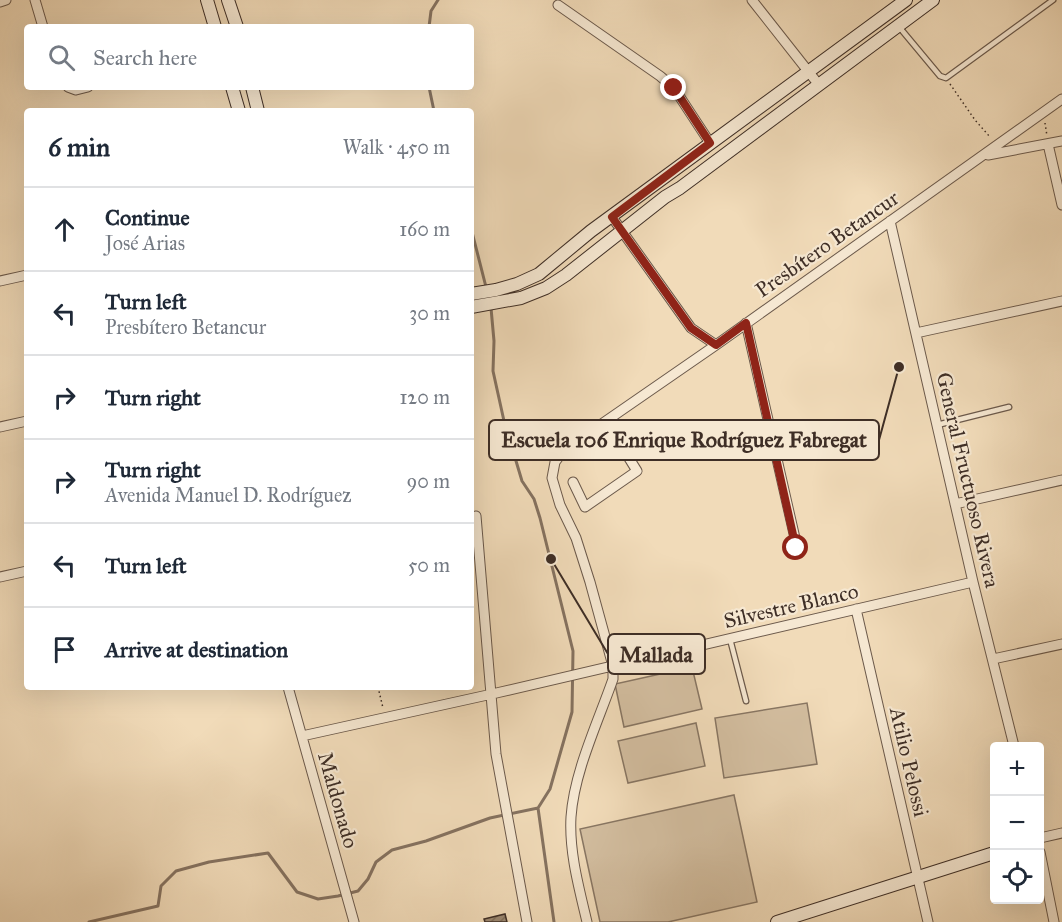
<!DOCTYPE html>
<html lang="en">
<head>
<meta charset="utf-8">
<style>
  :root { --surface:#fff; --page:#f2f2f3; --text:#1f2937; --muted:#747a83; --line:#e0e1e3 }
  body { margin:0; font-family:"IM FELL Great Primer",serif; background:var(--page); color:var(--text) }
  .controls { position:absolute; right:18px; bottom:18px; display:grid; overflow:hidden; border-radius:6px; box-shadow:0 6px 24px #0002 }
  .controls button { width:54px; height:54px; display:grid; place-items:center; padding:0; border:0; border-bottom:2px solid var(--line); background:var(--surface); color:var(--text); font:30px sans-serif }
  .stop { position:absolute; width:18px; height:18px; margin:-14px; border:4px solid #8f2418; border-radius:50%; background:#fff }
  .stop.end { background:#8f2418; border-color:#fff; box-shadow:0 2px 6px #0008 }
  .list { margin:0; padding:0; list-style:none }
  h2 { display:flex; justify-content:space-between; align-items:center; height:78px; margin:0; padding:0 24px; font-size:26px }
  h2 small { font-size:20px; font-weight:400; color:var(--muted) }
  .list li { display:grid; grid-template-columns:39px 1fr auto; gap:18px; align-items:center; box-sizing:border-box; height:84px; padding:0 24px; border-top:2px solid var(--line) }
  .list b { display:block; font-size:22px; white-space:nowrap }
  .list p { margin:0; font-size:20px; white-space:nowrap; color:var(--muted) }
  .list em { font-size:20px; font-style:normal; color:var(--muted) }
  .icon { flex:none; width:33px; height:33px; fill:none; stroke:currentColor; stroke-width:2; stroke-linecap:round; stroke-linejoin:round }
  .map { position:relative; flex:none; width:1062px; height:922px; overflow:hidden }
  .search { position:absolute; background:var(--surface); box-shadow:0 6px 24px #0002; left:24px; top:24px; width:450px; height:66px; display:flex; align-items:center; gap:15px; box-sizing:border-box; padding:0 21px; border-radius:6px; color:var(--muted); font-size:22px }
  .panel { position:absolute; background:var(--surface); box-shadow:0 6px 24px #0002; left:24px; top:108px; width:450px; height:582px; border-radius:6px }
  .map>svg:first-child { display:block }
  .park { fill:#d3bea0; stroke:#887663; stroke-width:1.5 }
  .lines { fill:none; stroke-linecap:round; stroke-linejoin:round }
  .stream { stroke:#857260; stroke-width:3 }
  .building { fill:url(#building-hatch); stroke:#3e2e26; stroke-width:1.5 }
  .lane-casing { stroke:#6b594b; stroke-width:7 }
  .street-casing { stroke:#6b594b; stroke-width:11 }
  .secondary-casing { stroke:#3e2e26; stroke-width:14 }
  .path { stroke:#3e2e26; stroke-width:1.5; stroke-dasharray:1.5 3; stroke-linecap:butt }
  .lane { stroke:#f6e8d2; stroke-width:4.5 }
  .street { stroke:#f6e8d2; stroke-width:9 }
  .secondary { stroke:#f6e8d2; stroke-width:12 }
  .route { stroke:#8f2418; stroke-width:8 }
  .labels { text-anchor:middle; stroke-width:4.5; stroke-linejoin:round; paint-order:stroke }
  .street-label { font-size:21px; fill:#3e2e26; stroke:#f6e8d2 }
  .leader { fill:none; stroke:#3e2e26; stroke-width:2 }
  .callout-dot { fill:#3e2e26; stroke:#f6e8d2; stroke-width:2 }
  .callout { fill:#f6e8d2; stroke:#3e2e26; stroke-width:2 }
  .callout-label { font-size:22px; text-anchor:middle; font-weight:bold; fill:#3e2e26 }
</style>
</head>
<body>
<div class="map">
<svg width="1062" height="922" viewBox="0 0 1062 922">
  <defs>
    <pattern id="building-hatch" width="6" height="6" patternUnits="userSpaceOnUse" patternTransform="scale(1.5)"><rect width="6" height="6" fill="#9b8872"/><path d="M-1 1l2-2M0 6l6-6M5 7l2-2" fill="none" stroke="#80705d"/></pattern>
  </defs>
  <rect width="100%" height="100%" fill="#f1dbb9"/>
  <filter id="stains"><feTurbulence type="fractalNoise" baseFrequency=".00333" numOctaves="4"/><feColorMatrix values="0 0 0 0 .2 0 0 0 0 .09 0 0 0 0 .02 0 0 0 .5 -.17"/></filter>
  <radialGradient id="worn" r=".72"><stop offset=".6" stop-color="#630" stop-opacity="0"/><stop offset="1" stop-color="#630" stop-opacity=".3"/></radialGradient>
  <!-- park -->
  <path class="park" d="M692,667L702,709L624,727L615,684Z
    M807,703L817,764L724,778L715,718Z
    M696,723L705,766L628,783L618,741Z
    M734,795L757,902L668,922H600L580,829Z"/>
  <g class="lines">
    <!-- stream -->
    <path class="stream" d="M429,27L431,11L438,0
      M429,87L434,111
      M471,228L486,287
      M491,308L494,341L493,371L504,421L522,481L534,499L540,518L573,651L572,712L550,789L538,808L554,922
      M89,922L158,906L161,886L176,871L209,862L268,853L297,892L318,899L338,896L358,891L368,879L376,862L392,850L426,841L490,818L538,808"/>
  </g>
  <!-- building -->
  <path class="building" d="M505,914L507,922H485L484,919Z"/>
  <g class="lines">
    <defs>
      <path id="lane" d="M900,28L940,76L946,78L1053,0
        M937,425L1009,407
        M730,639L746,701"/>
      <path id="street" d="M35,0L43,27
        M752,0L819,85
        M0,2L6,0
        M558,5L660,76L674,88L710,143
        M68,87L76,90L88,87
        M1048,144L1062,205
        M988,155L1062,141
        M612,217L691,328L716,345
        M890,221L973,582L1014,746
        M0,281L27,275
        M746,323L797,547
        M916,333L1062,301
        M0,427L27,421
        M573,482L585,507L637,471L606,421
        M955,504L1062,480
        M476,516L496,754L527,922
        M0,577L27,571
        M856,609L928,922
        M993,659L1062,644
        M288,687L354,922
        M302,736L492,694L973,582
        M1040,838L1062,833
        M1040,852L1054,922
        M587,922C579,888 569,852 571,817C574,772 598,722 613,679V666L590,582L576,538L560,505L552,478L555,462L564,450L716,345L1062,99"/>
      <path id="secondary" d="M207,0L215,27
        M228,0L237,27
        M232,87L239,111
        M252,87L258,111
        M471,294L496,290L517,284L539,274L591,231L906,0
        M471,307L521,298L546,288L566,275L665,197L680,188L933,0
        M777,922L994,853"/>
    </defs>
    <!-- lane casing -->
    <use href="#lane" class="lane-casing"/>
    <!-- street casing -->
    <use href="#street" class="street-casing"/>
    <!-- secondary casing -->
    <use href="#secondary" class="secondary-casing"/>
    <!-- path -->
    <path class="path" d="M950,84L975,120L990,137
      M1045,123L1047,136
      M378,687L383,708"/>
    <!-- lane -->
    <use href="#lane" class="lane"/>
    <!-- street -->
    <use href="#street" class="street"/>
    <!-- secondary -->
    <use href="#secondary" class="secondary"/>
  </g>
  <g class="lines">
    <!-- route -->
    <path class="route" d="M674,88L710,143L612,217L691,328L716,345L746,323L796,548"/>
  </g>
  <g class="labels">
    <!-- street labels -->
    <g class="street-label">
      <text transform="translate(827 244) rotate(-35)" y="7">Presbítero Betancur</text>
      <text transform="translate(968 480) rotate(77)" y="7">General Fructuoso Rivera</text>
      <text transform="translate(791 606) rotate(-13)" y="7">Silvestre Blanco</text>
      <text transform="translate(909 762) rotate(77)" y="7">Atilio Pelossi</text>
      <text transform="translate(338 800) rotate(74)" y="7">Maldonado</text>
    </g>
  </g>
  <!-- callouts -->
  <path class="leader" d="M899 367L879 440M551 559L608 654"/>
  <g class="callout-dot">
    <circle cx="899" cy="367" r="6"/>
    <circle cx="551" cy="559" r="6"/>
  </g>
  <g class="callout">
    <rect x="489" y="420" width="390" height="40" rx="6"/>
    <rect x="608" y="634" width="97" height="40" rx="6"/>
  </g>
  <g class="callout-label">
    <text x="684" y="447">Escuela 106 Enrique Rodríguez Fabregat</text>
    <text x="656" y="662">Mallada</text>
  </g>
  <rect width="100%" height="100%" filter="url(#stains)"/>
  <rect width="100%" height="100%" fill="url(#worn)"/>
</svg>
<div class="controls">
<button>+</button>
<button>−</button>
<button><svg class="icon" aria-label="locate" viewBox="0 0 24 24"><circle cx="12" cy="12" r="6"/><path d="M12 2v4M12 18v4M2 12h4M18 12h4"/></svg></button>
</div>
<div class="stop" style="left:796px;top:548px"></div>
<div class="stop end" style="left:674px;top:88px"></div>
<div class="search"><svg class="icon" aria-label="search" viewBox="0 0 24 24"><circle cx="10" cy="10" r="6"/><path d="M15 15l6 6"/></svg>Search here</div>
<section class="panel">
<h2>6 min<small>Walk · 450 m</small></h2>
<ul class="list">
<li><svg class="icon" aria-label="ahead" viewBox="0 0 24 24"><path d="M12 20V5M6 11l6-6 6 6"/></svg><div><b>Continue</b><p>José Arias</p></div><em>160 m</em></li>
<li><svg class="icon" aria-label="left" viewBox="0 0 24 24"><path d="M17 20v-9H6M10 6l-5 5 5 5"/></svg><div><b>Turn left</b><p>Presbítero Betancur</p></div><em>30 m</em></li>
<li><svg class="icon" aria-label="right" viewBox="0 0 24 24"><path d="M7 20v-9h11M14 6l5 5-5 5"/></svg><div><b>Turn right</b></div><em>120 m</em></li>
<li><svg class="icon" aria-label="right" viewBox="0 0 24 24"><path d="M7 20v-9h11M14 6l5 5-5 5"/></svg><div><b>Turn right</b><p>Avenida Manuel D. Rodríguez</p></div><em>90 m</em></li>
<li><svg class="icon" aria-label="left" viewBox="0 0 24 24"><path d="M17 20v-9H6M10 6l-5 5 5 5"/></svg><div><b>Turn left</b></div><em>50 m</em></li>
<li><svg class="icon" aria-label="arrive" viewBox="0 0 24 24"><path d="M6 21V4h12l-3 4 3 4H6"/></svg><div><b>Arrive at destination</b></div></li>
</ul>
</section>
</div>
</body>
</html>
